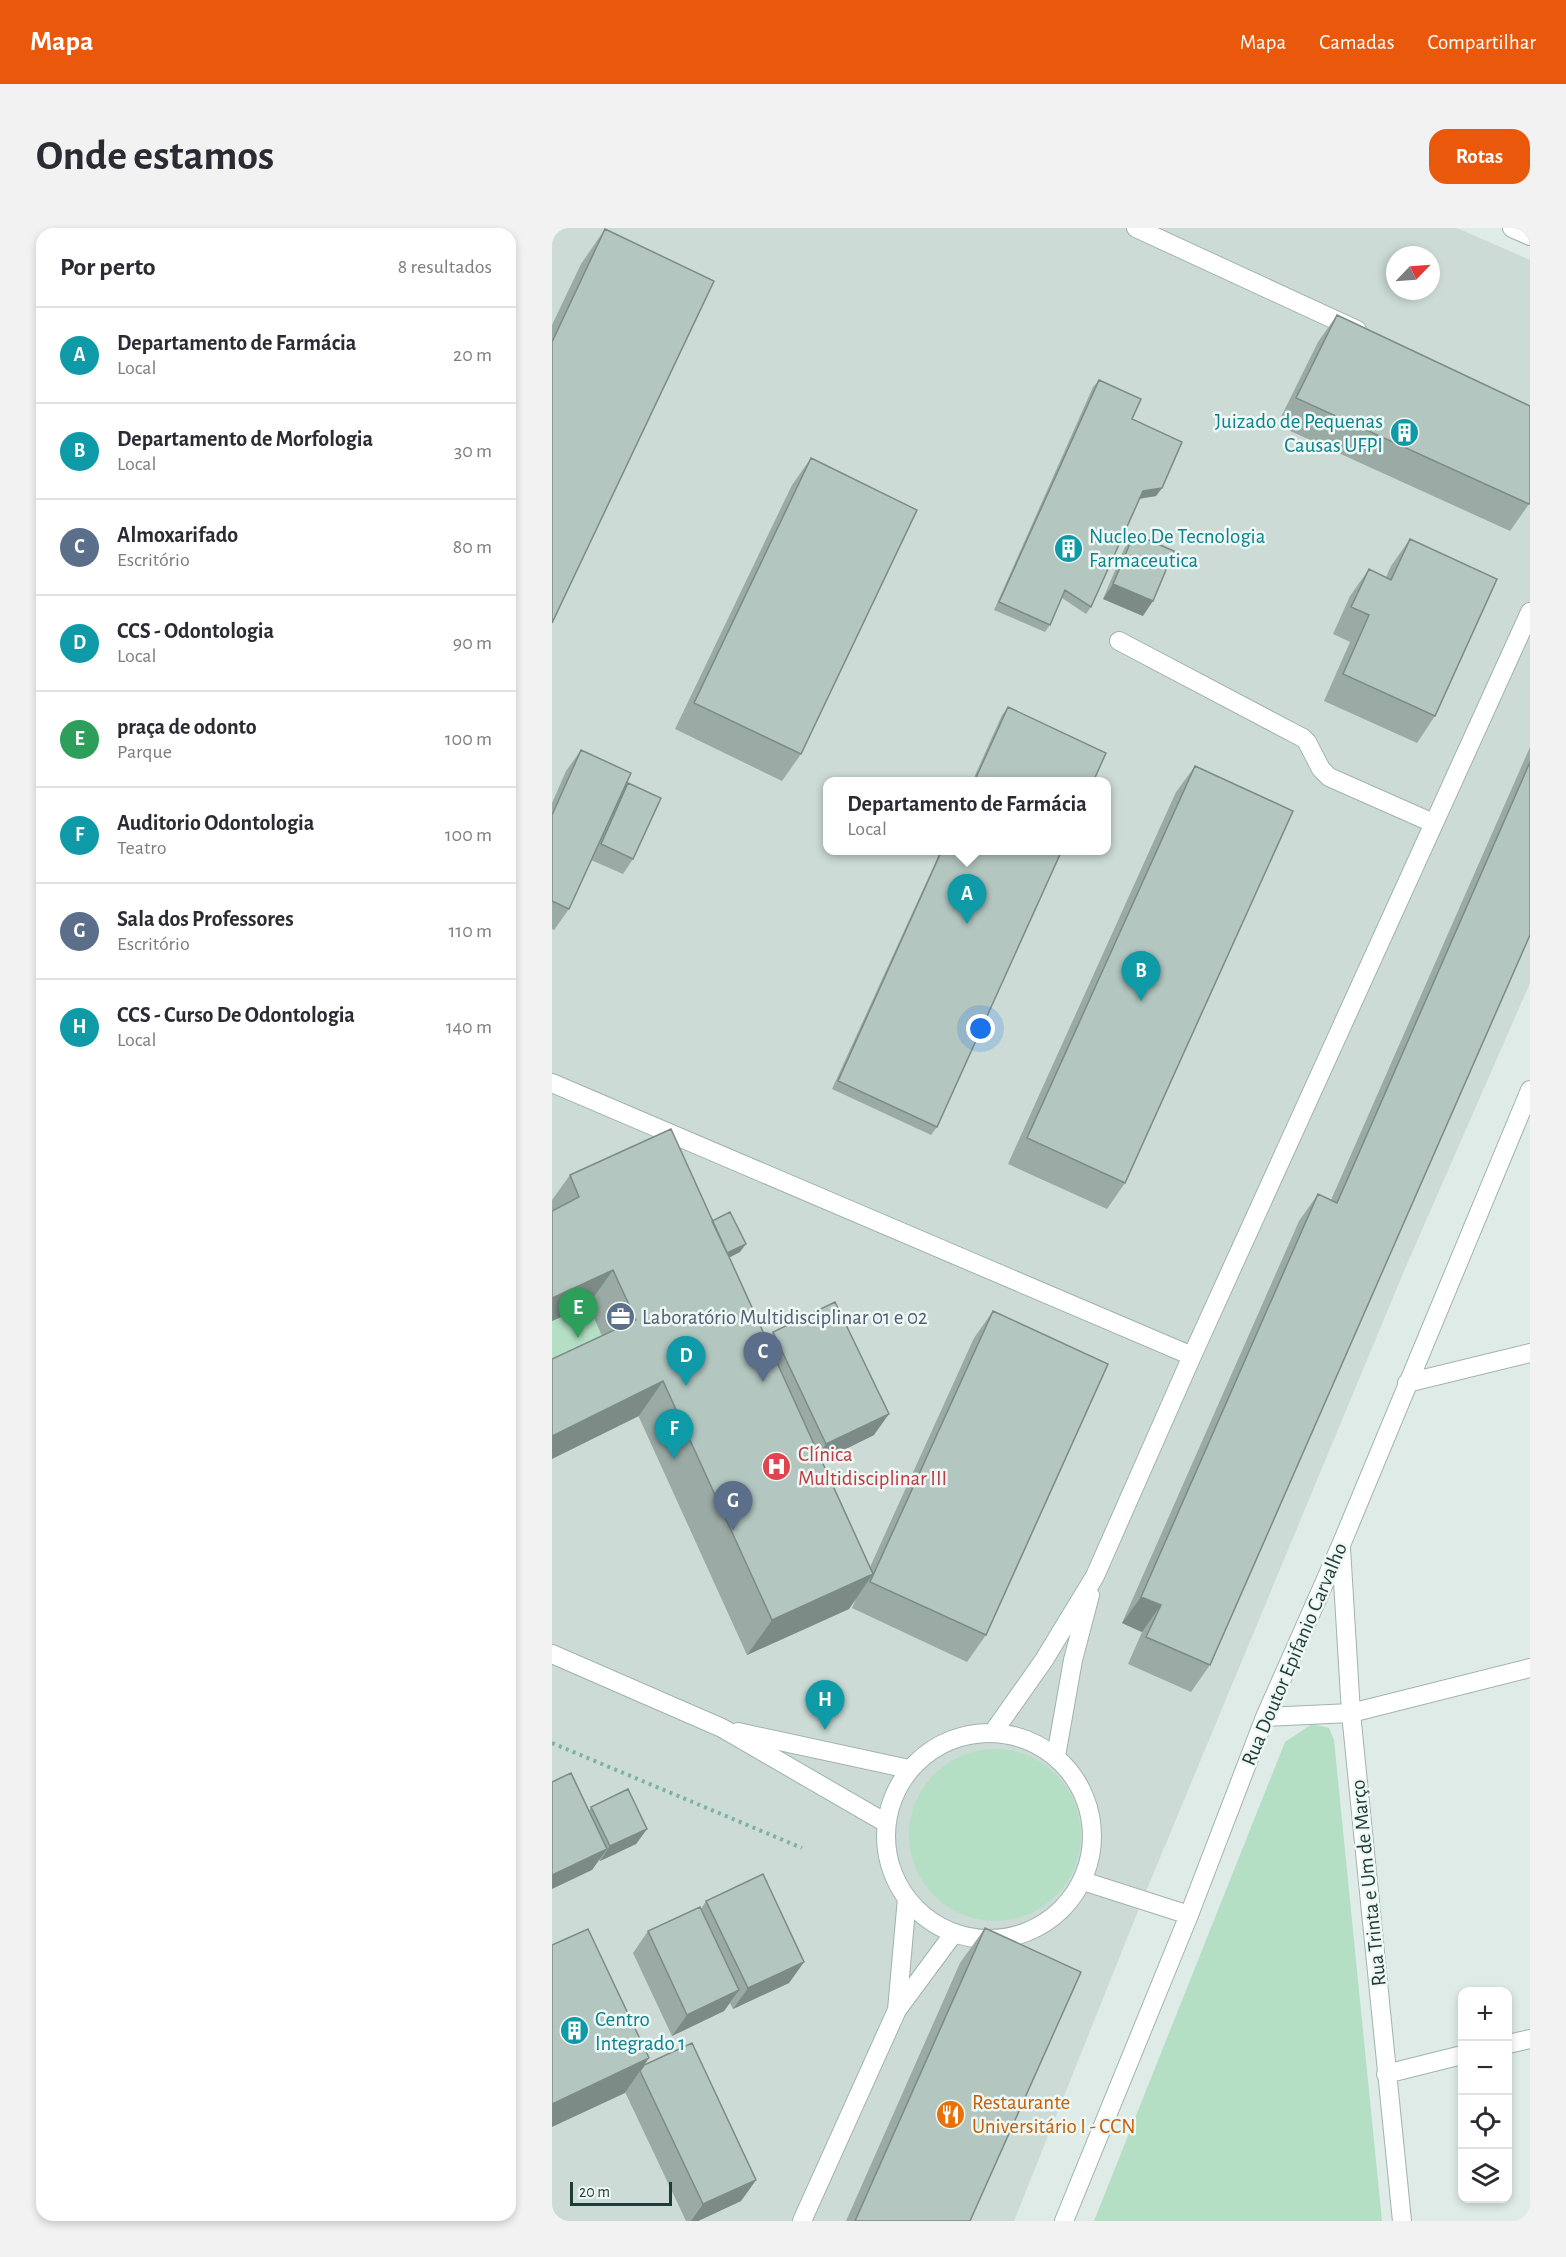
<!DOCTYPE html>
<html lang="pt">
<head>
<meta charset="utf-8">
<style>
  :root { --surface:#fff; --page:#f2f2f3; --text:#2b2b33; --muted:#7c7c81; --line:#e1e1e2; --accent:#ea580c }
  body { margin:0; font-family:"Alegreya Sans",sans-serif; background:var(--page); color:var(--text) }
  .controls { position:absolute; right:18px; bottom:18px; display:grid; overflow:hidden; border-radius:12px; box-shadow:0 3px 9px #0003 }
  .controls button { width:54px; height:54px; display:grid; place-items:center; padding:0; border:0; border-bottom:2px solid var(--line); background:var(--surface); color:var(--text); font:30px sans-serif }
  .compass { position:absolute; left:834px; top:18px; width:54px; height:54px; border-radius:50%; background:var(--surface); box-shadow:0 3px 9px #0003; rotate:65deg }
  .scale { position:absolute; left:18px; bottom:15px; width:102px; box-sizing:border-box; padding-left:6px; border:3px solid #1e3c37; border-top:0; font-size:16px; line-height:21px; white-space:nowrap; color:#1e3c37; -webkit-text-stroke:4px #eff8f4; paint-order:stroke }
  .you { position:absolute; left:429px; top:801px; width:21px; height:21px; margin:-15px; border:4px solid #fff; border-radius:50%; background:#1a73e8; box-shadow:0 0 0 9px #1a73e833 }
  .badge { display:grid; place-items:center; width:39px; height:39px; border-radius:50%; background:var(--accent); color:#fff; font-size:20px; font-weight:700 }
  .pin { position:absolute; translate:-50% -50px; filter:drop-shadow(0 2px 3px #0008) }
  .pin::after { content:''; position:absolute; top:32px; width:21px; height:18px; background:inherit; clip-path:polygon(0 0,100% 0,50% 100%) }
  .popup { position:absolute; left:271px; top:549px; width:288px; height:78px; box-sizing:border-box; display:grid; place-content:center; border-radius:12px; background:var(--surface); filter:drop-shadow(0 2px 4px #0005); font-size:20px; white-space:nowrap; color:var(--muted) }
  .popup b { font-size:22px; color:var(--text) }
  .popup::after { content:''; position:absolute; left:50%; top:100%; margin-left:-12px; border:12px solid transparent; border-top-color:var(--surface) }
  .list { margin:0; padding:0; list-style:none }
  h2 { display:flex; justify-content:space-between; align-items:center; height:78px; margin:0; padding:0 24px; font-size:26px }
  h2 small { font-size:20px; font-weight:400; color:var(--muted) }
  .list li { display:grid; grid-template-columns:39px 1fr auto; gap:18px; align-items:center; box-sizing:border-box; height:96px; padding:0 24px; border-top:2px solid var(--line) }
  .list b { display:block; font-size:22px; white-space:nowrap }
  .list p { margin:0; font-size:20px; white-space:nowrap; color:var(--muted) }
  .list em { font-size:20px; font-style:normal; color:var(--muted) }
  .icon { flex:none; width:33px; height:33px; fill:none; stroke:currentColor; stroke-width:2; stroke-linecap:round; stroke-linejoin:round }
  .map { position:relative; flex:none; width:978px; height:1993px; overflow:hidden; border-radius:18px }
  header { display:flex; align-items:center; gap:36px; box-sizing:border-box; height:84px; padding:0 30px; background:var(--accent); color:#fff }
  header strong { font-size:28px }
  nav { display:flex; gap:33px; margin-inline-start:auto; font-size:21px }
  .intro { display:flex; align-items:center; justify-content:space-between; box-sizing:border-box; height:144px; padding:0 36px }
  h1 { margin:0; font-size:42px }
  .button { padding:15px 27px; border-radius:18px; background:var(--accent); color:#fff; font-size:21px; font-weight:700 }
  main { display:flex; gap:36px; padding:0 36px }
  aside { flex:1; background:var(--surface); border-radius:18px; box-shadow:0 3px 9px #0003 }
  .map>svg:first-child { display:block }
  .built { fill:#ccdbd6; fill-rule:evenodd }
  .green { fill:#b4dfc4 }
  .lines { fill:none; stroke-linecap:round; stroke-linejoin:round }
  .minor-casing { stroke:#a1b3af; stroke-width:20 }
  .path { stroke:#7bb2a7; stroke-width:4; stroke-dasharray:3 4.5; stroke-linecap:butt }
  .minor { stroke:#fff; stroke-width:18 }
  .wall { fill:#9aaaa5 }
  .shaded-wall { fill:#7d8b86 }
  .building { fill:#b3c6c0; stroke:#7d8b86; stroke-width:1.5 }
  .labels { text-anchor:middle; stroke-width:5; stroke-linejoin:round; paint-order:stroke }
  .culture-label { font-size:21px; fill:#0d838f; stroke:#eff8f4; text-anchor:start }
  .service-label { font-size:21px; fill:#4e5e75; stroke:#eff8f4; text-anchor:start }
  .health-label { font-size:21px; fill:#be3a42; stroke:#eff8f4; text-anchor:start }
  .street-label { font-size:21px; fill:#1e3c37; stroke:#eff8f4 }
  .food-label { font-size:21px; fill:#c56008; stroke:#eff8f4; text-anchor:start }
</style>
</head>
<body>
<header>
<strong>Mapa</strong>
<nav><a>Mapa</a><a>Camadas</a><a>Compartilhar</a></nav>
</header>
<div class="intro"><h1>Onde estamos</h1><a class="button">Rotas</a></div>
<main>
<aside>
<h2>Por perto<small>8 resultados</small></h2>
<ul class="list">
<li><span class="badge" style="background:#0f9aa8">A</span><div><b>Departamento de Farmácia</b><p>Local</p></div><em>20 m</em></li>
<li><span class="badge" style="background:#0f9aa8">B</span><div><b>Departamento de Morfologia</b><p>Local</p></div><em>30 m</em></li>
<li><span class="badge" style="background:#5c6f8a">C</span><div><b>Almoxarifado</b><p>Escritório</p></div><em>80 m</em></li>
<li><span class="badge" style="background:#0f9aa8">D</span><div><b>CCS - Odontologia</b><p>Local</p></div><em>90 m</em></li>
<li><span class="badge" style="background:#2e9e5b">E</span><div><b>praça de odonto</b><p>Parque</p></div><em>100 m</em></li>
<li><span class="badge" style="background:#0f9aa8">F</span><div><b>Auditorio Odontologia</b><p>Teatro</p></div><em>100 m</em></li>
<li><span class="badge" style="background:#5c6f8a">G</span><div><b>Sala dos Professores</b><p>Escritório</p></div><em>110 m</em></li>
<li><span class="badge" style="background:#0f9aa8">H</span><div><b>CCS - Curso De Odontologia</b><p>Local</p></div><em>140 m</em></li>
</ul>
</aside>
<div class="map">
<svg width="978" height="1993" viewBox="0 0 978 1993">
  <rect width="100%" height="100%" fill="#deebe7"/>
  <!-- built -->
  <path class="built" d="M0,0H905L978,32V755L852,1043L590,1673L462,1993H0ZM843,27H879V63H843ZM276,554H554V622H276Z"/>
  <!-- green -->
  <path class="green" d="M36,1077L59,1127L0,1155V1093Z
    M760,1496L777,1500L782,1512L830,1993H542L733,1514Z
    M357 1607a86 86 0 1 1 172 0a86 86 0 1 1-172 0Z"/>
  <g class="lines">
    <defs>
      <path id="minor" d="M584,0L805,102
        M960,0L978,8
        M567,413L751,510L755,514L769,541L777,549L881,595
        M0,855L640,1128
        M855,1155L978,1125
        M789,1320L799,1485L850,1993
        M0,1426L170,1500L334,1595
        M713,1489L799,1485L978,1440
        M442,1503L492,1432L543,1348L640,1128L978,384
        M186,1504L357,1541
        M334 1608a103 103 0 1 1 206 0a103 103 0 1 1-206 0Z
        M504,1528L521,1432L538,1367
        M531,1653L637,1687
        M345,1782L355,1670
        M956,1816L978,1811
        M834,1846L910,1827
        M250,1993L345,1782L402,1705
        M512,1993L637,1687L713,1489L789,1317L978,862"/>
    </defs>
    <!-- minor casing -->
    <use href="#minor" class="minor-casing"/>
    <!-- path -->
    <path class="path" d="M0,1515L250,1620"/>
    <!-- minor -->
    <use href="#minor" class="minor"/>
  </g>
  <!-- wall -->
  <path class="wall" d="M53,1L0,395V97L29,36Z
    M785,87L977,276L958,303L725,197L766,114Z
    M547,152L580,191L610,260L604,268L587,271L539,379L534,386L510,370L498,397L493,404L442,382L541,159Z
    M259,230L249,526L230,553L123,501L240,257Z
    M582,306L591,388L551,371L572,321Z
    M858,311L883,488L865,515L772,473L798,414L781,406L798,368L817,341L834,349L839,338Z
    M456,479L541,554H420L450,487Z
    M978,519V707L658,1437L639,1464L576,1436L590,1404L570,1395L747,993L766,966L779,972Z
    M29,522L69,566L76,555L81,631L71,646L39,632L17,681L2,702L0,701V575L14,543Z
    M643,538L573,955L555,981L456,936L624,564Z
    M389,622H510L385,899L379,907L280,861Z
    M18,947L160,993L188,1024L177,1029L215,1112L221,1104L322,1207L270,1233L318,1339L422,1110L441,1083L434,1407L415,1434L300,1380L304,1371L297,1381L195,1427L36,1077L0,1093V972Z
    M39,1579L95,1601L84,1616L48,1633L47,1631L40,1642L37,1583Z
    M154,1673L252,1734L237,1755L181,1781L178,1775L172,1783L120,1808L81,1725L96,1703L149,1681Z
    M433,1700L418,1993H294L408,1735Z
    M92,1837L204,1952L189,1973L146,1993H134L73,1864V1865Z"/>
  <!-- shaded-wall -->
  <path class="shaded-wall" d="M610,260L604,268L585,271L591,263Z
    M561,356L601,373L591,388L551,371Z
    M194,1016L188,1024L167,1035L172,1027Z
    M61,1042L36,1077L0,1093V1070Z
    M111,1153L87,1188L0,1231V1208Z
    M337,1186L322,1207L259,1238L274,1216Z
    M321,1346L297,1381L195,1427L220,1392Z
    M589,1369L609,1377L590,1404L570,1395Z
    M95,1601L84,1616L48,1633L58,1618Z
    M55,1621L40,1642L0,1661V1647Z
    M252,1734L237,1755L181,1781L196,1760Z
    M187,1762L172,1783L120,1808L135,1787Z
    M97,1830L73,1865L0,1899V1876Z
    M204,1952L189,1973L146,1993H139L151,1976Z"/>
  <!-- building -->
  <path class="building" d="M53,1L162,53L0,395V114Z
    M785,87L978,178V274L977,276L744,170Z
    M547,152L589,171L580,191L630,214L610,260L591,263L539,379L513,362L498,397L447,374Z
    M259,230L365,282L249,526L142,475Z
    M582,306L622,323L601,373L561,356Z
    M858,311L945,351L883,488L791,446L817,387L799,379L817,341L839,352Z
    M456,479L554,525L541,554H422Z
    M29,522L79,545L17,681L0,673V587Z
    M978,534V707L658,1437L594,1409L609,1377L589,1369L766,966L785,975Z
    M643,538L741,583L573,955L475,910Z
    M76,555L109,570L81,631L49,616Z
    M390,622H510L385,899L286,853Z
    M119,901L321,1346L220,1392L111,1153L0,1208V1131L84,1092L61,1042L0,1070V983L27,969L18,947Z
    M178,984L194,1016L175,1025L160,993Z
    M283,1074L337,1186L274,1216L221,1104Z
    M441,1083L556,1136L434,1407L318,1354Z
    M19,1545L55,1621L0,1647V1554Z
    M76,1561L95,1601L58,1618L39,1579Z
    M211,1646L252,1734L196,1760L154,1673Z
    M148,1679L187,1762L135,1787L96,1703Z
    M433,1700L529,1744L418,1993H303Z
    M36,1701L97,1830L0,1876V1717Z
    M140,1815L204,1952L151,1976L88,1843L92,1837Z"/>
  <!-- icons -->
  <defs>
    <symbol id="building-disc" viewBox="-11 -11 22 22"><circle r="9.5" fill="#0f9aa8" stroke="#eff8f4"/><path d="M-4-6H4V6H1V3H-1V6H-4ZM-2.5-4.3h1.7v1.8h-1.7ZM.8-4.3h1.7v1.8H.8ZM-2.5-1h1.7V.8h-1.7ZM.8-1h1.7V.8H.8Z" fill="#fff"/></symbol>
    <symbol id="office-disc" viewBox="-11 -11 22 22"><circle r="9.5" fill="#5c6f8a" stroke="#eff8f4"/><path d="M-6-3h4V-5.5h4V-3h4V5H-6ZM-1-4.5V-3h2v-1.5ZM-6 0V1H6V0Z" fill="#fff"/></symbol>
    <symbol id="hospital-disc" viewBox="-11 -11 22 22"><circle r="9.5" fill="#e0444e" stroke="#eff8f4"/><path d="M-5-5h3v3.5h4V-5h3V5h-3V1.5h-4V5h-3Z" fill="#fff"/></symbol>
    <symbol id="restaurant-disc" viewBox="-11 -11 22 22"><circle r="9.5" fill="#e8710a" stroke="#eff8f4"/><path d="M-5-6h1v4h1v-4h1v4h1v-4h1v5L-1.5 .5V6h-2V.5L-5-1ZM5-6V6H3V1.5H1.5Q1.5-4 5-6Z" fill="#fff"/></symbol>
  </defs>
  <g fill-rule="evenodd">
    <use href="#building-disc" x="836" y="188" width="33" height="33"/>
    <use href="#building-disc" x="500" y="304" width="33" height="33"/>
    <use href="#office-disc" x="52" y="1072" width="33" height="33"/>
    <use href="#hospital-disc" x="208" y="1222" width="33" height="33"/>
    <use href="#building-disc" x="6" y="1786" width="33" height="33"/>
    <use href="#restaurant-disc" x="382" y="1870" width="33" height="33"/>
  </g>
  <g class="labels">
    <!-- culture labels -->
    <g class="culture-label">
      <text x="831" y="200" text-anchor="end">Juizado de Pequenas<tspan x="831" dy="24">Causas UFPI</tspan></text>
      <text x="537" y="315">Nucleo De Tecnologia<tspan x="537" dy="24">Farmaceutica</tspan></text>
      <text x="43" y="1798">Centro<tspan x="43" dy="24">Integrado 1</tspan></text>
    </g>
    <!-- service labels -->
    <g class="service-label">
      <text x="90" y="1096">Laboratório Multidisciplinar 01 e 02</text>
    </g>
    <!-- health labels -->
    <g class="health-label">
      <text x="246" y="1233">Clínica<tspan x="246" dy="24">Multidisciplinar III</tspan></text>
    </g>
    <!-- street labels -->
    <g class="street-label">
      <text transform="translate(742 1426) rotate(-67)" y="7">Rua Doutor Epifanio Carvalho</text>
      <text transform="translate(816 1655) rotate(-96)" y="7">Rua Trinta e Um de Março</text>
    </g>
    <!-- food labels -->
    <g class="food-label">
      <text x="420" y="1881">Restaurante<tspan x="420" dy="24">Universitário I - CCN</tspan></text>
    </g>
  </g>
</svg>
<div class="controls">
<button>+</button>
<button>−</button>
<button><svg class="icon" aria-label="locate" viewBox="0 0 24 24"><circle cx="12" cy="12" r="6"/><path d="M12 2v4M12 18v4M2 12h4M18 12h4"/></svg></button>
<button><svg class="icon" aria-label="layers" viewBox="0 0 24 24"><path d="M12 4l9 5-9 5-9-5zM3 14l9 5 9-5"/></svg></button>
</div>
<svg class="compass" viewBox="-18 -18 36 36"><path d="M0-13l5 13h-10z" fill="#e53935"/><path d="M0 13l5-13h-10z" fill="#7c7c81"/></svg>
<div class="scale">20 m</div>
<div class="you"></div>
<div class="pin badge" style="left:415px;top:696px;background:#0f9aa8">A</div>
<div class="popup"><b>Departamento de Farmácia</b>Local</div>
<div class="pin badge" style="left:589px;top:773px;background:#0f9aa8">B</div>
<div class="pin badge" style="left:211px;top:1154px;background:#5c6f8a">C</div>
<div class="pin badge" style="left:134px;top:1158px;background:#0f9aa8">D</div>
<div class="pin badge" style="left:26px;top:1110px;background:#2e9e5b">E</div>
<div class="pin badge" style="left:122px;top:1231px;background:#0f9aa8">F</div>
<div class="pin badge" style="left:181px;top:1303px;background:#5c6f8a">G</div>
<div class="pin badge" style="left:273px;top:1502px;background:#0f9aa8">H</div>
</div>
</main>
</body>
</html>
